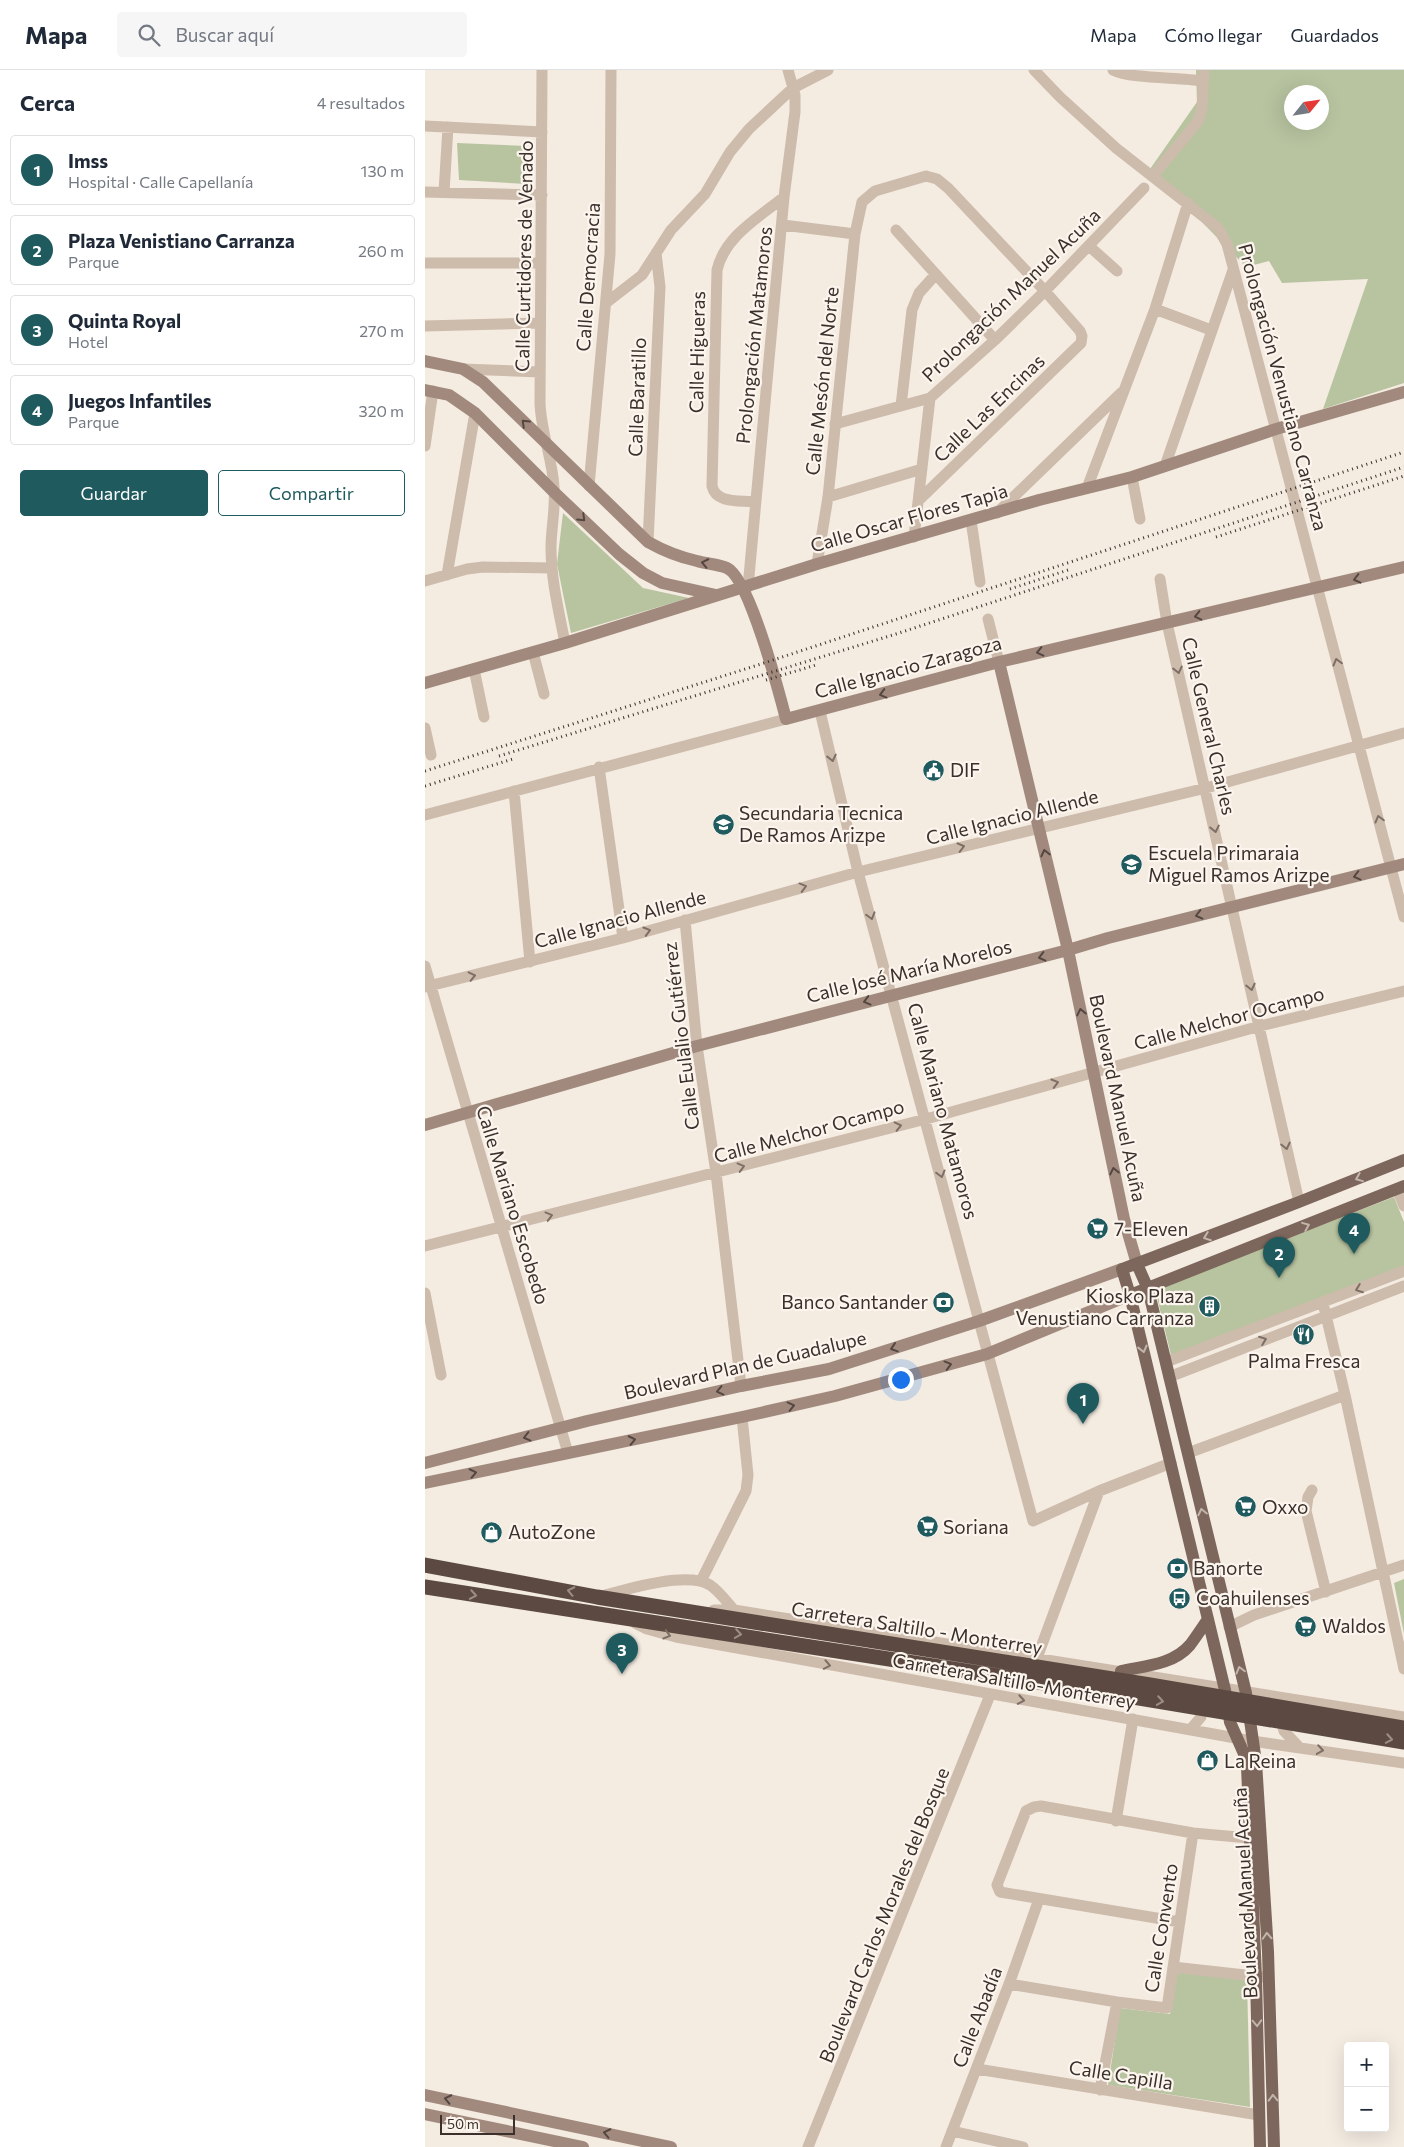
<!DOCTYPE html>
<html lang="es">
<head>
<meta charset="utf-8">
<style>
  :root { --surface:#fff; --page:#f6f6f7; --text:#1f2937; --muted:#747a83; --line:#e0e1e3; --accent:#1f5a5e }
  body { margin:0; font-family:Commissioner,sans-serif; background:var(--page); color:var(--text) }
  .controls { position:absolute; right:15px; bottom:15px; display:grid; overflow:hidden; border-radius:5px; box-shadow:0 5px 20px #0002 }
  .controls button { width:45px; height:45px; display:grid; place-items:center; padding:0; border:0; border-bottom:1px solid var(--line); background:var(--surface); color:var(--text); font:25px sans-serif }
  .compass { position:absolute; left:859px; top:15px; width:45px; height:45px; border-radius:50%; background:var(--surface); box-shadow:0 5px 20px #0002; rotate:60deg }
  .scale { position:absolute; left:15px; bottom:12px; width:75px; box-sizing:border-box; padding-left:5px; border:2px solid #3b302b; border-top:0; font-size:14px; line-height:18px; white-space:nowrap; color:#3b302b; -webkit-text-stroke:4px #fbf5ee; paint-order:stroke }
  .you { position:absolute; left:475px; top:1309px; width:18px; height:18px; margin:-12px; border:4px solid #fff; border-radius:50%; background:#1a73e8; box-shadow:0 0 0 8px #1a73e833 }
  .badge { display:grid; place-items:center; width:32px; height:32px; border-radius:50%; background:var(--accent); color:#fff; font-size:16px; font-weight:700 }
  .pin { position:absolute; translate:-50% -41px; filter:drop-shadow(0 1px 2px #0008) }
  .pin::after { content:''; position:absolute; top:26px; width:18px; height:15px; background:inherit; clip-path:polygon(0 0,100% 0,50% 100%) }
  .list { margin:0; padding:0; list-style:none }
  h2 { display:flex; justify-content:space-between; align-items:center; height:65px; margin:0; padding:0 20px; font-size:21px }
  h2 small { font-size:16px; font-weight:400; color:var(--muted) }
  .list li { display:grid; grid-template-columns:32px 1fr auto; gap:15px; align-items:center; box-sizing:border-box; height:70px; margin:0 10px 10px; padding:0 10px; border:1px solid var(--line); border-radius:5px }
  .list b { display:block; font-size:19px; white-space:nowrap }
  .list p { margin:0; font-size:16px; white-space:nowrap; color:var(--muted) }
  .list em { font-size:16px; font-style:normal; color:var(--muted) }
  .actions { display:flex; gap:10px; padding:15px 20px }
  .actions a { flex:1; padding:11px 0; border:1px solid var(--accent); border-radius:5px; text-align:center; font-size:18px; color:var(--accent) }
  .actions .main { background:var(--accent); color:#fff }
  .icon { flex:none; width:28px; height:28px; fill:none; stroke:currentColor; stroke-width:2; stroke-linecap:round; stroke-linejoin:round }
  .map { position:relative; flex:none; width:979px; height:2077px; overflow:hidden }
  header { display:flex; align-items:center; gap:30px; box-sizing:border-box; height:70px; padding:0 25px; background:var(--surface); border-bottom:1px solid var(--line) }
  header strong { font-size:24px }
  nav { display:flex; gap:28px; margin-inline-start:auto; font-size:18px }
  .search { width:350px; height:45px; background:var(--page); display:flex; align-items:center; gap:12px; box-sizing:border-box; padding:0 18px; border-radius:5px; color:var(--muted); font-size:19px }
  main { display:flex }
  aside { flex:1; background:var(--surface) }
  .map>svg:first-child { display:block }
  .green { fill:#b8c4a0; fill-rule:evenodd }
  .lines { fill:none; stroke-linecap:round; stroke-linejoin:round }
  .street { stroke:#cdbbac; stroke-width:11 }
  .secondary { stroke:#a18a7d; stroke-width:12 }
  .primary { stroke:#7d675c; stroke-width:12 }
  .highway { stroke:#5c4a42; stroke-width:15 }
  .rail { stroke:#3b302b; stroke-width:3; stroke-dasharray:1 4; stroke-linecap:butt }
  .oneway { stroke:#544640 }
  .oneway2 { stroke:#7d6f65 }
  .oneway3 { stroke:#c2b5ac }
  .oneway4 { stroke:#9c8e87 }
  .labels { text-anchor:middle; stroke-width:4.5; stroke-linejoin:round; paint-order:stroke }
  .street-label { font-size:19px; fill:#3b302b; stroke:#fbf5ee }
  .poi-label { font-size:19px; fill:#3b302b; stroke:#fbf5ee; text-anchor:start }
</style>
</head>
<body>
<header>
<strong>Mapa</strong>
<div class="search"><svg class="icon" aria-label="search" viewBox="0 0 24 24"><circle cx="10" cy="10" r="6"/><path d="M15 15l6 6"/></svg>Buscar aquí</div>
<nav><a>Mapa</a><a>Cómo llegar</a><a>Guardados</a></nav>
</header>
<main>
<aside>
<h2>Cerca<small>4 resultados</small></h2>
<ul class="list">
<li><span class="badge">1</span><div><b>Imss</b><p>Hospital · Calle Capellanía</p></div><em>130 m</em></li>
<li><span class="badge">2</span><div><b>Plaza Venistiano Carranza</b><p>Parque</p></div><em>260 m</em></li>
<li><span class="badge">3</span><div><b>Quinta Royal</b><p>Hotel</p></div><em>270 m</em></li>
<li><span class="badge">4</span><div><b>Juegos Infantiles</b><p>Parque</p></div><em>320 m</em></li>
</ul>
<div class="actions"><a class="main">Guardar</a><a>Compartir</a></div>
</aside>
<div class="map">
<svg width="979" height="2077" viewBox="0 0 979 2077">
  <rect width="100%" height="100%" fill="#f4ebe1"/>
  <!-- green -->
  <path class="green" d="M771,0H979V313L898,339L943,209L857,213L844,191L821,197L725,99L772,32ZM866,22H896V52H866Z
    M32,73L101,76L102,114L34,110Z
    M138,443L218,518L264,528L146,563L132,494Z
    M969,1127L979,1152V1198L746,1285L730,1219Z
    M979,1509V1564L969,1513Z
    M752,1901L822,1910L825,2037L683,2015L695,1938L745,1944Z"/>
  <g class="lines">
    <!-- street -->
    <path class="street" d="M117,0L115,333C116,362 127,388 129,416C131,437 126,458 126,478C126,510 134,542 140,573
      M609,0L635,27L691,78L793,158L802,174L979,847
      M688,0C706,9 754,7 777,11
      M0,56L117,62
      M728,106L773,51L777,38L779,0
      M0,122L117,125
      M19,122L23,57
      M358,155L430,164
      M471,160L570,270
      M664,176L692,201
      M0,193H116
      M181,233L217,205L246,160L280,124L305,82L324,59L368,18L403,0
      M730,239L786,260
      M0,256L115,253
      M38,299L115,302
      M476,336L487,240L494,223L511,204
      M410,354L505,328L570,270L620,221L719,118
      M0,376L8,321
      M740,396L808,200
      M707,407L715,449
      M164,416L185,184L186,0
      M662,418L730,239L763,133
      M403,427L497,399
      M330,432C315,430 291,434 287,416L292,200C300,166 333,148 359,127
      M572,443L697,322
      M546,450L555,512
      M489,467L505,328
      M223,472L235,217L231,183
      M392,494L403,427L430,164L437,132L450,121L501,106L512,109L523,118L620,221L655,261L657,266L656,273L494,430
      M22,505L50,343
      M735,509L742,553L874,1132
      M0,511L42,499L58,497L127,498
      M323,517L359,127L370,42V25L363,0
      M563,549L574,592
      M108,582L119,624
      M49,599L59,647
      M395,641L433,802L608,1451L674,1421L746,1393
      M0,658L6,685
      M174,697L198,868
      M89,721L105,892
      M0,745L361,649
      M260,850L272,976L291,1103L316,1316
      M0,896L143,1383
      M0,917L198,868L433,802L781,718L979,663
      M972,1119L979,1136
      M0,1176L501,1049L835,956L979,921
      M0,1223L16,1305
      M898,1233L920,1325L979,1599
      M741,1292L979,1201
      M744,1307L979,1216
      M763,1383L920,1325
      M887,1420L883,1427L881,1441L901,1522
      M276,1511L321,1421L323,1405L317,1347
      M177,1526C202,1519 262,1501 285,1515C294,1521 302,1532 309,1540
      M289,1540H309L979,1647
      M210,1553L222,1559L251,1567L827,1671L979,1693
      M804,1557L829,1545L979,1495
      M612,1588L674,1421
      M855,1647L859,1661L874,1677
      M765,1660L776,1647L778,1631
      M691,1751L708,1649
      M755,1852L575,1822L572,1815L601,1741L609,1737L616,1736L768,1763L824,1768L832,1772
      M748,1897L838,1907
      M584,1914L692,1932L742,1938L768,1763
      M552,1999L834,2045
      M675,2020L692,1932
      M527,2061L598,2077
      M383,2077L565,1625
      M521,2077L584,1914L614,1829"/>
    <!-- secondary -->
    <path class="secondary" d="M0,291L38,299L58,312L223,472C239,481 254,487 272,491C282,494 293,494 302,498C324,508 354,622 361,649L574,592L979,497
      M0,320L24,325L50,343L130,423L194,484L218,503L237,513L291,525
      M574,592L643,880L699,1149L712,1194
      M0,613L140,573L392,494L614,430L707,407L851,359L979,322
      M0,1055L272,976L643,880L683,868L979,794
      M0,1393L162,1351L316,1316L404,1299L554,1251L697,1199
      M0,1413L317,1347L410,1326L562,1284L705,1225
      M0,2025L246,2077
      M0,2044L158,2077"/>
    <!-- primary -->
    <path class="primary" d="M712,1194L723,1219L821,1623L831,1692L843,1882L849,2077
      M705,1225L979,1116
      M696,1601C719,1596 748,1595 765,1575C771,1567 777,1558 783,1549
      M835,2077L831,1907L822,1697L820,1686L805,1652L800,1620L705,1225L697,1199L874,1132L979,1090"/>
    <!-- highway -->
    <path class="highway" d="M0,1495L172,1527L725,1615L979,1658
      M0,1517L696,1625L979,1672"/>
    <!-- rail -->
    <path class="rail" d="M791,467L979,406
      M585,519L646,499
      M341,610L391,595
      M74,686L471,564L979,397
      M0,701L336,594L979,382
      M0,716L88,689"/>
  </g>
  <!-- one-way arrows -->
  <defs><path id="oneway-chevron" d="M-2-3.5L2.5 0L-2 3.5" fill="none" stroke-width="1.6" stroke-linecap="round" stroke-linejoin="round" transform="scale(1.25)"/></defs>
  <g class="oneway">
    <use href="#oneway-chevron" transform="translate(100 353) rotate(-136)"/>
    <use href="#oneway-chevron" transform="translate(157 448) rotate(44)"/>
    <use href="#oneway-chevron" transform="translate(280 493) rotate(-168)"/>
    <use href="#oneway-chevron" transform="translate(932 509) rotate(166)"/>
    <use href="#oneway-chevron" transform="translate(773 546) rotate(167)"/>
    <use href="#oneway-chevron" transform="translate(615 582) rotate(167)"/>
    <use href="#oneway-chevron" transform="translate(458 624) rotate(165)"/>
    <use href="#oneway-chevron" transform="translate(620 783) rotate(-103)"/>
    <use href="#oneway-chevron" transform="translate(932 806) rotate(166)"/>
    <use href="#oneway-chevron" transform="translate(774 845) rotate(166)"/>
    <use href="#oneway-chevron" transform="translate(617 887) rotate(166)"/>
    <use href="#oneway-chevron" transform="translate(442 931) rotate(165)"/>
    <use href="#oneway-chevron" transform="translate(656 942) rotate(-102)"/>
    <use href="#oneway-chevron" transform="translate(689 1101) rotate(-102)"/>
    <use href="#oneway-chevron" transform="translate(469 1278) rotate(162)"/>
    <use href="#oneway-chevron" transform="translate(523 1295) rotate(-15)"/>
    <use href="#oneway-chevron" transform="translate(295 1321) rotate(167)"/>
    <use href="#oneway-chevron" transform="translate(366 1336) rotate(-13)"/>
    <use href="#oneway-chevron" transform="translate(102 1367) rotate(166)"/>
    <use href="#oneway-chevron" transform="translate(207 1370) rotate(-12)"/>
    <use href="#oneway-chevron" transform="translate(48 1403) rotate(-12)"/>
    <use href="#oneway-chevron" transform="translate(23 2029) rotate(-168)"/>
    <use href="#oneway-chevron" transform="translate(182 2063) rotate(-168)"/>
  </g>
  <g class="oneway2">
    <use href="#oneway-chevron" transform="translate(912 592) rotate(-105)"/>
    <use href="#oneway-chevron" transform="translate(753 600) rotate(77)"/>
    <use href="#oneway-chevron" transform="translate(407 688) rotate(77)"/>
    <use href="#oneway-chevron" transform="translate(954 749) rotate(-105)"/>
    <use href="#oneway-chevron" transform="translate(790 759) rotate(78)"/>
    <use href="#oneway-chevron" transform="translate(536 777) rotate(-14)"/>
    <use href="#oneway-chevron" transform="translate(378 817) rotate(-15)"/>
    <use href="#oneway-chevron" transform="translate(446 846) rotate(74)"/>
    <use href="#oneway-chevron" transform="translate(222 861) rotate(-16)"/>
    <use href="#oneway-chevron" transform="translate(47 906) rotate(-13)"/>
    <use href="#oneway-chevron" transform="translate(826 917) rotate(77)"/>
    <use href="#oneway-chevron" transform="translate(630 1013) rotate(-16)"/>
    <use href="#oneway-chevron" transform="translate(473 1056) rotate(-13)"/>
    <use href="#oneway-chevron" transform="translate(861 1076) rotate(77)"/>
    <use href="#oneway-chevron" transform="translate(316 1097) rotate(-15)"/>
    <use href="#oneway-chevron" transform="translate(516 1104) rotate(75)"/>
    <use href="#oneway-chevron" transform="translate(124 1146) rotate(-15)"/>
    <use href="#oneway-chevron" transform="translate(934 1219) rotate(159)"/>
    <use href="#oneway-chevron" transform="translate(838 1270) rotate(-21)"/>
    <use href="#oneway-chevron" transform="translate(242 1565) rotate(16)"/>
    <use href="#oneway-chevron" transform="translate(402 1595) rotate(11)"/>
    <use href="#oneway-chevron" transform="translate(596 1630) rotate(10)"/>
    <use href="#oneway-chevron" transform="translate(895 1680) rotate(9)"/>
  </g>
  <g class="oneway3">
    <use href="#oneway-chevron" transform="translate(934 1108) rotate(158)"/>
    <use href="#oneway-chevron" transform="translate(881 1156) rotate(-22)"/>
    <use href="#oneway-chevron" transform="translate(782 1167) rotate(159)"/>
    <use href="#oneway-chevron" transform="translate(718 1279) rotate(76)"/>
    <use href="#oneway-chevron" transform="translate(777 1442) rotate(-103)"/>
    <use href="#oneway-chevron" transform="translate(815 1600) rotate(-105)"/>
    <use href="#oneway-chevron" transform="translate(842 1866) rotate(-93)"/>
    <use href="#oneway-chevron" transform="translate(832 1953) rotate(88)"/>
    <use href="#oneway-chevron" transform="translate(848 2028) rotate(-92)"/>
  </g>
  <g class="oneway4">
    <use href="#oneway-chevron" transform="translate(146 1521) rotate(-168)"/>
    <use href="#oneway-chevron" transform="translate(48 1525) rotate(10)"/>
    <use href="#oneway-chevron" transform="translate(313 1564) rotate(9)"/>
    <use href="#oneway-chevron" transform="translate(735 1631) rotate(9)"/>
    <use href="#oneway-chevron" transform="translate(964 1669) rotate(10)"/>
  </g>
  <!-- icons -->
  <defs>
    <symbol id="civic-disc" viewBox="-11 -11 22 22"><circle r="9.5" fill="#1f5a5e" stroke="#fbf5ee"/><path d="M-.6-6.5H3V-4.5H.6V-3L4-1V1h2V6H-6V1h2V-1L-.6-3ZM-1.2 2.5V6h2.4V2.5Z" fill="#fff"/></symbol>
    <symbol id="school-disc" viewBox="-11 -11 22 22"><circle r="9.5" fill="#1f5a5e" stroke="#fbf5ee"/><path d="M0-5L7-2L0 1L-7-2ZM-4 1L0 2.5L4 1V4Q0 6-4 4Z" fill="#fff"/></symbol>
    <symbol id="supermarket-disc" viewBox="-11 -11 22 22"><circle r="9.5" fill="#1f5a5e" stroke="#fbf5ee"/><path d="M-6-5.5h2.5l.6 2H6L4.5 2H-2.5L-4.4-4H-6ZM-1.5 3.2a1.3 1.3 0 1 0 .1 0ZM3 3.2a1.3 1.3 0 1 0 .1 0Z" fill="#fff"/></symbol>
    <symbol id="bank-disc" viewBox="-11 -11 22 22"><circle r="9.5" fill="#1f5a5e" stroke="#fbf5ee"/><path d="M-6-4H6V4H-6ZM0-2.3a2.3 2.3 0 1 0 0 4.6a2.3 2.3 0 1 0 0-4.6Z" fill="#fff"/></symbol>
    <symbol id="building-disc" viewBox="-11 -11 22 22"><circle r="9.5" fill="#1f5a5e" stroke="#fbf5ee"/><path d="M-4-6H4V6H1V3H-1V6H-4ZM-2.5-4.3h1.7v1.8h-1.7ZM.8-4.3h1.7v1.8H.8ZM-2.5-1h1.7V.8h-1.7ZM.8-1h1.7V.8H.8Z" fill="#fff"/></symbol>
    <symbol id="restaurant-disc" viewBox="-11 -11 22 22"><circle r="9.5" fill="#1f5a5e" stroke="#fbf5ee"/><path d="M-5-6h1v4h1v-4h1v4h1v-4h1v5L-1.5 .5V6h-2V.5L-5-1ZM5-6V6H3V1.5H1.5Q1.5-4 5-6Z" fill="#fff"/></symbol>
    <symbol id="shop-disc" viewBox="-11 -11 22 22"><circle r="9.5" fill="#1f5a5e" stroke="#fbf5ee"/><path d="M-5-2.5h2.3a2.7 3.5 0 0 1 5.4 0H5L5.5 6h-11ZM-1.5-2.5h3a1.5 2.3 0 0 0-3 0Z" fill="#fff"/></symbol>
    <symbol id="bus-disc" viewBox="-11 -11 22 22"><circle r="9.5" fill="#1f5a5e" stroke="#fbf5ee"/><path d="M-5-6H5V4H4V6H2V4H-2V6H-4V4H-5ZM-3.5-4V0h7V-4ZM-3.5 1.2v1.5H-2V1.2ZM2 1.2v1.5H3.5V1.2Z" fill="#fff"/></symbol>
  </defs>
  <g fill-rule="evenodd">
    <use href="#civic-disc" x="496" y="688" width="25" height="25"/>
    <use href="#school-disc" x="286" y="742" width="25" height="25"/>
    <use href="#school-disc" x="694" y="782" width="25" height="25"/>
    <use href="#supermarket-disc" x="660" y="1146" width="25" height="25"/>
    <use href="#bank-disc" x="506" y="1220" width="25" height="25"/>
    <use href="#building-disc" x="772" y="1224" width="25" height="25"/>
    <use href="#restaurant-disc" x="866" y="1252" width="25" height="25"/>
    <use href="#supermarket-disc" x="808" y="1424" width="25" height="25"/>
    <use href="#supermarket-disc" x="490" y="1444" width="25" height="25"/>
    <use href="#shop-disc" x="54" y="1450" width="25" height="25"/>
    <use href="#bank-disc" x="740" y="1486" width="25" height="25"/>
    <use href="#bus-disc" x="742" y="1516" width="25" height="25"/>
    <use href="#supermarket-disc" x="868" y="1544" width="25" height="25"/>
    <use href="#shop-disc" x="770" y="1678" width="25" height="25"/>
  </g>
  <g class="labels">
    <!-- street labels -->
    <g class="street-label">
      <text transform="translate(99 186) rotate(-89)" y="7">Calle Curtidores de Venado</text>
      <text transform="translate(163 207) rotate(-86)" y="7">Calle Democracia</text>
      <text transform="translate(586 225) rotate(-44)" y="7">Prolongación Manuel Acuña</text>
      <text transform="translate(329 265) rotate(-84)" y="7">Prolongación Matamoros</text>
      <text transform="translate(272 282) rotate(-89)" y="7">Calle Higueras</text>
      <text transform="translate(397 311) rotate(-84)" y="7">Calle Mesón del Norte</text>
      <text transform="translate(858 317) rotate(75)" y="7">Prolongación Venustiano Carranza</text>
      <text transform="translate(212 327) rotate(-88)" y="7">Calle Baratillo</text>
      <text transform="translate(564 338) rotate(-44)" y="7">Calle Las Encinas</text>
      <text transform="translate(484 448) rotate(-16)" y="7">Calle Oscar Flores Tapia</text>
      <text transform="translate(483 597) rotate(-15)" y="7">Calle Ignacio Zaragoza</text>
      <text transform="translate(784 656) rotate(77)" y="7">Calle General Charles</text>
      <text transform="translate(587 747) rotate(-14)" y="7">Calle Ignacio Allende</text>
      <text transform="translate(195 849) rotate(-15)" y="7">Calle Ignacio Allende</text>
      <text transform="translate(484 901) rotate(-14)" y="7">Calle José María Morelos</text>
      <text transform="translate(804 948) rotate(-15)" y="7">Calle Melchor Ocampo</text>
      <text transform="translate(256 966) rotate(-97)" y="7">Calle Eulalio Gutiérrez</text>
      <text transform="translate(693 1028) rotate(78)" y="7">Boulevard Manuel Acuña</text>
      <text transform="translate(518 1041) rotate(75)" y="7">Calle Mariano Matamoros</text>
      <text transform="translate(384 1061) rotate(-15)" y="7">Calle Melchor Ocampo</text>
      <text transform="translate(88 1135) rotate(73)" y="7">Calle Mariano Escobedo</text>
      <text transform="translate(320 1295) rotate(-13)" y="7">Boulevard Plan de Guadalupe</text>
      <text transform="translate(492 1558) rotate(9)" y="7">Carretera Saltillo - Monterrey</text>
      <text transform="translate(589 1611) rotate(10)" y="7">Carretera Saltillo-Monterrey</text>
      <text transform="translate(820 1823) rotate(-93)" y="7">Boulevard Manuel Acuña</text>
      <text transform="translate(459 1845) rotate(-68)" y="7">Boulevard Carlos Morales del Bosque</text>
      <text transform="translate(736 1858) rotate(-81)" y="7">Calle Convento</text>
      <text transform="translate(552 1947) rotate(-69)" y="7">Calle Abadía</text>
      <text transform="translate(696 2005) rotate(9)" y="7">Calle Capilla</text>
    </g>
    <!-- poi labels -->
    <g class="poi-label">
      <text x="525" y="707">DIF</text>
      <text x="314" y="750">Secundaria Tecnica<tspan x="314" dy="22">De Ramos Arizpe</tspan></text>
      <text x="723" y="790">Escuela Primaraia<tspan x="723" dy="22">Miguel Ramos Arizpe</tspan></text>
      <text x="689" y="1166">7-Eleven</text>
      <text x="769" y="1233" text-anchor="end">Kiosko Plaza<tspan x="769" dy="22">Venustiano Carranza</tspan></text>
      <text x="503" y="1239" text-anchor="end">Banco Santander</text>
      <text x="879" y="1298" text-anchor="middle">Palma Fresca</text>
      <text x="837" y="1444">Oxxo</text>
      <text x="518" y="1464">Soriana</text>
      <text x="83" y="1469">AutoZone</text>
      <text x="768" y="1505">Banorte</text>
      <text x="771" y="1535">Coahuilenses</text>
      <text x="897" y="1563">Waldos</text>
      <text x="799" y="1698">La Reina</text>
    </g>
  </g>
</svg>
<div class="controls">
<button>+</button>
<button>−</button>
</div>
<svg class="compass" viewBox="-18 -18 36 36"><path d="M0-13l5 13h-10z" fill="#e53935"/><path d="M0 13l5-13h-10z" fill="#747a83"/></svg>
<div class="scale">50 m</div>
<div class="you"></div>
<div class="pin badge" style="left:658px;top:1354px">1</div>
<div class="pin badge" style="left:854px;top:1208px">2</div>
<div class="pin badge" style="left:197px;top:1604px">3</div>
<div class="pin badge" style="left:929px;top:1184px">4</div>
</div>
</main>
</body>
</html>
